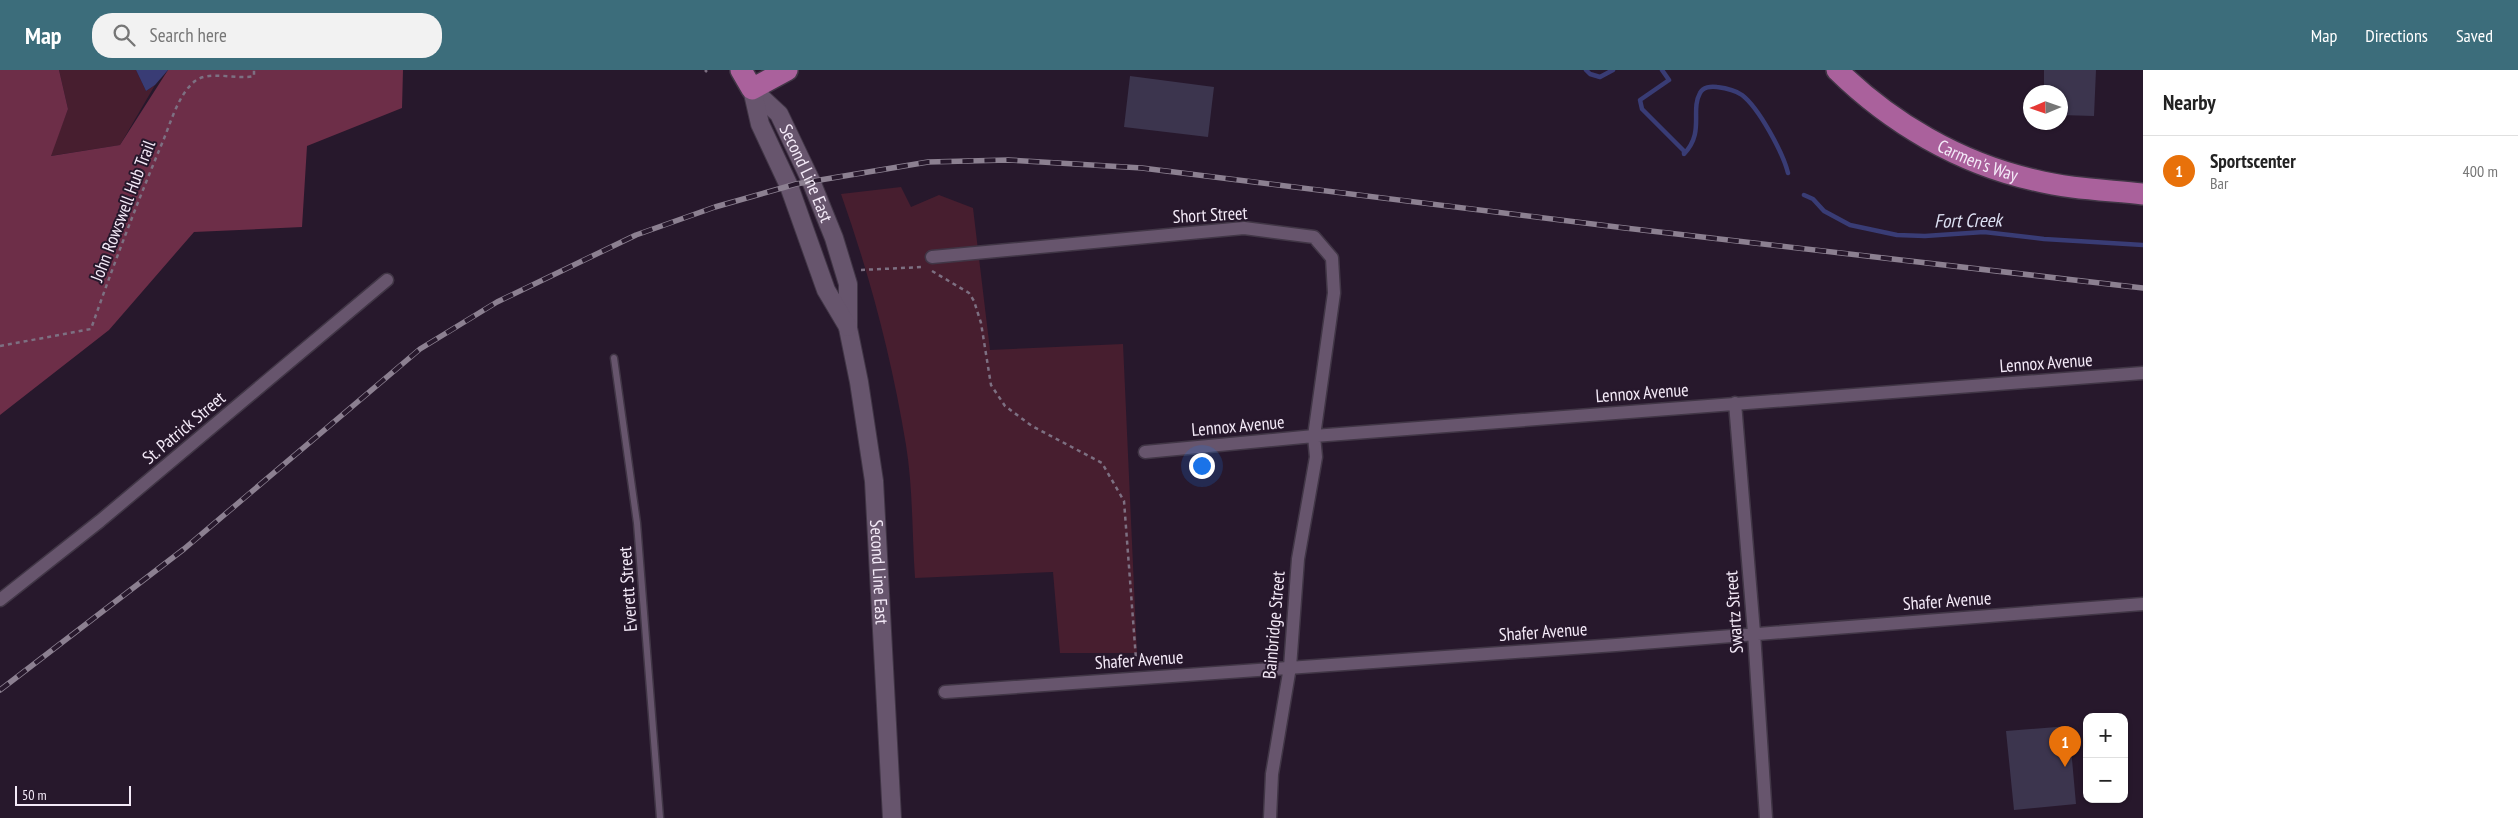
<!DOCTYPE html>
<html lang="en">
<head>
<meta charset="utf-8">
<style>
  :root { --surface:#fff; --page:#f2f2f2; --text:#222; --muted:#767676; --line:#e0e0e0; --accent:#3c6d7b }
  body { margin:0; font-family:"PT Sans Narrow",sans-serif; background:var(--page); color:var(--text) }
  .controls { position:absolute; right:15px; bottom:15px; display:grid; overflow:hidden; border-radius:10px; box-shadow:0 1px 4px #0004 }
  .controls button { width:45px; height:45px; display:grid; place-items:center; padding:0; border:0; border-bottom:1px solid var(--line); background:var(--surface); color:var(--text); font:25px sans-serif }
  .compass { position:absolute; left:2023px; top:15px; width:45px; height:45px; border-radius:50%; background:var(--surface); box-shadow:0 1px 4px #0004; rotate:268deg }
  .scale { position:absolute; left:15px; bottom:12px; width:116px; box-sizing:border-box; padding-left:5px; border:2px solid #f4eaf8; border-top:0; font-size:14px; line-height:18px; white-space:nowrap; color:#f4eaf8; -webkit-text-stroke:4px #27182c; paint-order:stroke }
  .you { position:absolute; left:1201px; top:395px; width:18px; height:18px; margin:-12px; border:4px solid #fff; border-radius:50%; background:#1a73e8; box-shadow:0 0 0 8px #1a73e833 }
  .badge { display:grid; place-items:center; width:32px; height:32px; border-radius:50%; background:var(--accent); color:#fff; font-size:16px; font-weight:700 }
  .pin { position:absolute; translate:-50% -41px; filter:drop-shadow(0 1px 2px #0008) }
  .pin::after { content:''; position:absolute; top:26px; width:18px; height:15px; background:inherit; clip-path:polygon(0 0,100% 0,50% 100%) }
  .list { margin:0; padding:0; list-style:none }
  h2 { display:flex; justify-content:space-between; align-items:center; height:65px; margin:0; padding:0 20px; font-size:21px }
  h2 small { font-size:16px; font-weight:400; color:var(--muted) }
  .list li { display:grid; grid-template-columns:32px 1fr auto; gap:15px; align-items:center; box-sizing:border-box; height:70px; padding:0 20px; border-top:1px solid var(--line) }
  .list b { display:block; font-size:19px; white-space:nowrap }
  .list p { margin:0; font-size:16px; white-space:nowrap; color:var(--muted) }
  .list em { font-size:16px; font-style:normal; color:var(--muted) }
  .icon { flex:none; width:28px; height:28px; fill:none; stroke:currentColor; stroke-width:2; stroke-linecap:round; stroke-linejoin:round }
  .map { position:relative; flex:none; width:2143px; height:748px; overflow:hidden }
  header { display:flex; align-items:center; gap:30px; box-sizing:border-box; height:70px; padding:0 25px; background:var(--accent); color:#fff }
  header strong { font-size:24px }
  nav { display:flex; gap:28px; margin-inline-start:auto; font-size:18px }
  .search { width:350px; height:45px; background:var(--page); display:flex; align-items:center; gap:12px; box-sizing:border-box; padding:0 18px; border-radius:20px; color:var(--muted); font-size:19px }
  main { display:flex }
  aside { flex:1; background:var(--surface) }
  .map>svg:first-child { display:block }
  .green { fill:#471e2f }
  .forest { fill:#6d2e48 }
  .water { fill:#393c75 }
  .lines { fill:none; stroke-linecap:round; stroke-linejoin:round }
  .stream { stroke:#393c75; stroke-width:4.5 }
  .building { fill:#3c354e }
  .service-casing { stroke:#413646; stroke-width:9 }
  .minor-casing { stroke:#413646; stroke-width:15 }
  .secondary-casing { stroke:#413646; stroke-width:20 }
  .trunk-casing { stroke:#413646; stroke-width:24 }
  .path { stroke:#7d7082; stroke-width:2.5; stroke-dasharray:4 4; stroke-linecap:butt }
  .service { stroke:#67556d; stroke-width:6 }
  .minor { stroke:#67556d; stroke-width:12 }
  .secondary { stroke:#67556d; stroke-width:18 }
  .trunk { stroke:#aa619c; stroke-width:21 }
  .rail-casing { stroke:#8c8091; stroke-width:5.5 }
  .rail { stroke:#27182c; stroke-width:4; stroke-dasharray:11; stroke-linecap:butt }
  .labels { text-anchor:middle; stroke-width:4; stroke-linejoin:round; paint-order:stroke }
  .street-label { font-size:18px; fill:#f4eaf8; stroke:#27182c }
  .water-label { font-size:19px; font-style:italic; fill:#dde1f3; stroke:#27182c }
</style>
</head>
<body>
<header>
<strong>Map</strong>
<div class="search"><svg class="icon" aria-label="search" viewBox="0 0 24 24"><circle cx="10" cy="10" r="6"/><path d="M15 15l6 6"/></svg>Search here</div>
<nav><a>Map</a><a>Directions</a><a>Saved</a></nav>
</header>
<main>
<div class="map">
<svg width="2143" height="748" viewBox="0 0 2143 748">
  <rect width="100%" height="100%" fill="#27182c"/>
  <!-- green -->
  <path class="green" d="M59,0H136L146,21L155,15L120,75L50,86L68,39Z
    M901,117L911,137L939,125L973,138L990,280L1123,274L1137,583H1060L1053,502L915,508C912,464 913,418 906,375C892,289 870,206 841,124Z"/>
  <!-- forest -->
  <path class="forest" d="M0,0H59L68,39L51,86L120,75L168,0H403L402,38L307,76L302,157L194,162L109,260L0,345Z"/>
  <!-- water -->
  <path class="water" d="M136,0H168L155,15L146,21Z"/>
  <g class="lines">
    <!-- stream -->
    <path class="stream" d="M1586,0L1590,4L1600,7L1613,0
      M1662,0L1669,10L1640,30L1642,39L1684,81V84C1705,62 1690,41 1700,23C1703,17 1711,16 1717,17C1725,18 1735,20 1742,25C1759,38 1783,83 1788,103
      M1804,125L1813,129L1824,141L1850,155L1897,165L1925,166L1984,162L2044,169L2143,175"/>
  </g>
  <!-- building -->
  <path class="building" d="M2044,0H2096L2094,46L2060,45V22H2044Z
    M1130,6L1214,17L1208,67L1124,57Z
    M2069,656L2076,734L2014,740L2006,661Z"/>
  <g class="lines">
    <defs>
      <path id="service" d="M614,288L637,453L660,748"/>
      <path id="minor" d="M932,187L1244,158L1314,167L1332,188L1334,223L1314,366L1316,387L1298,489L1290,597L1272,704L1270,748
        M1735,333L1754,563L1766,748
        M1145,382L1314,366L2143,303
        M0,530L100,451L387,210
        M945,622L1616,575L2143,534"/>
      <g id="secondary">
        <path id="s1" d="M752,19L779,44L811,111L834,168L848,214V258L859,312L874,411L892,748"/>
        <path d="M752,19L760,54L789,116L826,220L848,257"/>
      </g>
      <g id="trunk">
        <path d="M741,0L752,19L787,0"/>
        <path id="s2" d="M1837,0C1891,53 1959,93 2034,110C2069,119 2107,120 2143,124"/>
      </g>
    </defs>
    <!-- service casing -->
    <use href="#service" class="service-casing"/>
    <!-- minor casing -->
    <use href="#minor" class="minor-casing"/>
    <!-- secondary casing -->
    <use href="#secondary" class="secondary-casing"/>
    <!-- trunk casing -->
    <use href="#trunk" class="trunk-casing"/>
    <!-- path -->
    <path class="path" d="M705,0L707,2
      M861,200L923,197
      M932,201L969,223L974,231L981,253L991,315L1005,336L1032,356L1102,393L1124,431L1136,589
      M0,276L91,259C113,196 137,133 163,71C171,52 178,25 195,11C209,0 237,10 254,6V0"/>
    <!-- service -->
    <use href="#service" class="service"/>
    <!-- minor -->
    <use href="#minor" class="minor"/>
    <!-- secondary -->
    <use href="#secondary" class="secondary"/>
    <!-- trunk -->
    <use href="#trunk" class="trunk"/>
    <defs>
      <path id="rail" d="M0,620L184,479L420,279L497,232L636,165L715,137L796,114L928,92L1008,90L1142,98L1625,158L2143,218"/>
    </defs>
    <!-- rail casing -->
    <use href="#rail" class="rail-casing"/>
    <!-- rail -->
    <use href="#rail" class="rail"/>
  </g>
  <g class="labels">
    <!-- street labels -->
    <g class="street-label">
      <text dy="6" stroke="none"><textPath href="#s2" startOffset="169">Carmen's Way</textPath></text>
      <text dy="6" stroke="none"><textPath href="#s1" startOffset="102">Second Line East</textPath></text>
      <text transform="translate(123 141) rotate(-69)" y="6">John Rowswell Hub Trail</text>
      <text transform="translate(1210 145) rotate(-3)" y="6">Short Street</text>
      <text transform="translate(2046 293) rotate(-4)" y="6">Lennox Avenue</text>
      <text transform="translate(1642 323) rotate(-4)" y="6">Lennox Avenue</text>
      <text transform="translate(1238 356) rotate(-5)" y="6">Lennox Avenue</text>
      <text transform="translate(184 358) rotate(-40)" y="6">St. Patrick Street</text>
      <text dy="6" stroke="none"><textPath href="#s1" startOffset="511">Second Line East</textPath></text>
      <text transform="translate(628 519) rotate(-94)" y="6">Everett Street</text>
      <text transform="translate(1947 531) rotate(-4)" y="6">Shafer Avenue</text>
      <text transform="translate(1734 542) rotate(-94)" y="6">Swartz Street</text>
      <text transform="translate(1274 555) rotate(-85)" y="6">Bainbridge Street</text>
      <text transform="translate(1543 562) rotate(-4)" y="6">Shafer Avenue</text>
      <text transform="translate(1139 590) rotate(-4)" y="6">Shafer Avenue</text>
    </g>
    <!-- water labels -->
    <g class="water-label">
      <text transform="translate(1968 150) rotate(-1)" y="7">Fort Creek</text>
    </g>
  </g>
</svg>
<div class="controls">
<button>+</button>
<button>−</button>
</div>
<svg class="compass" viewBox="-18 -18 36 36"><path d="M0-13l5 13h-10z" fill="#e53935"/><path d="M0 13l5-13h-10z" fill="#767676"/></svg>
<div class="scale">50 m</div>
<div class="you"></div>
<div class="pin badge" style="left:2065px;top:697px;background:#e8710a">1</div>
</div>
<aside>
<h2>Nearby<small></small></h2>
<ul class="list">
<li><span class="badge" style="background:#e8710a">1</span><div><b>Sportscenter</b><p>Bar</p></div><em>400 m</em></li>
</ul>
</aside>
</main>
</body>
</html>
